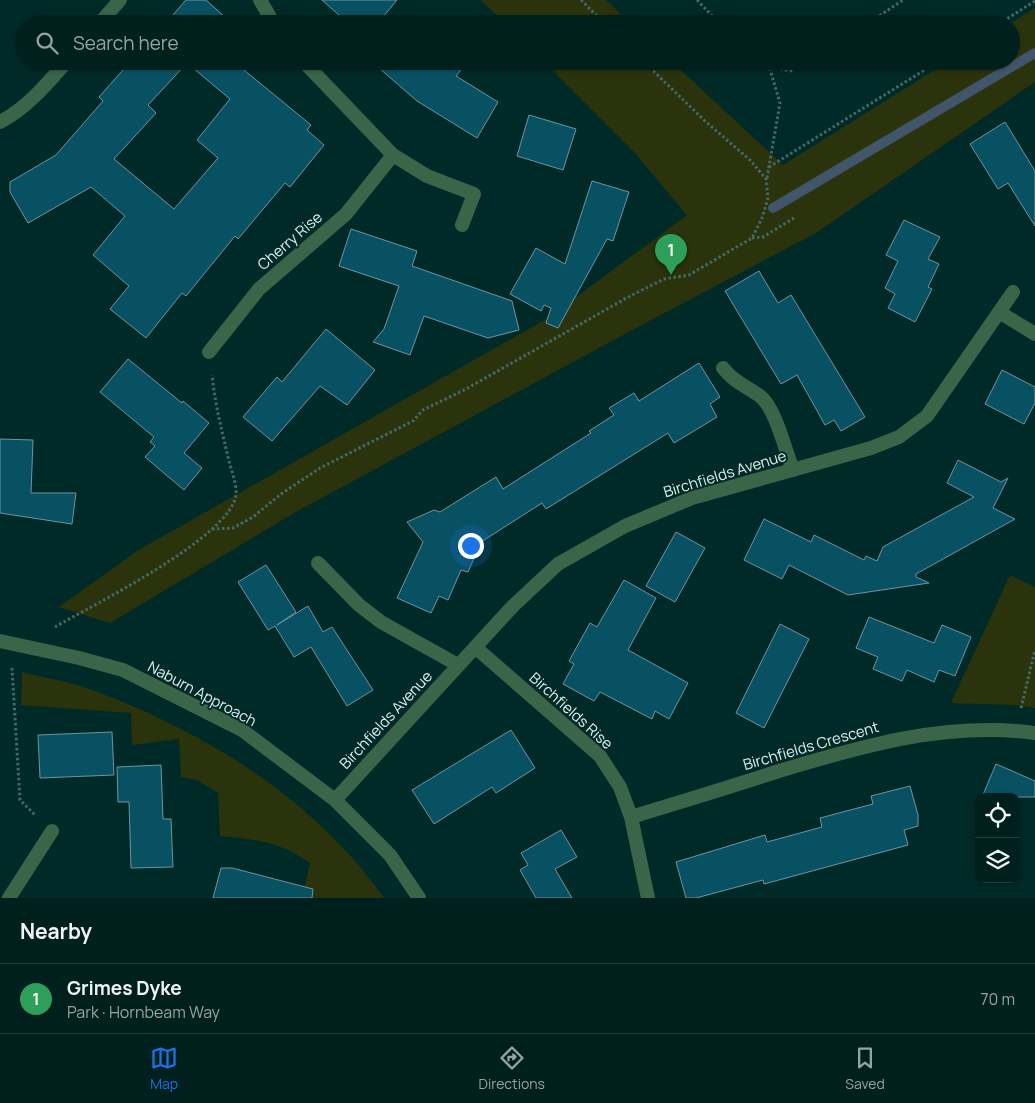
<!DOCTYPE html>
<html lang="en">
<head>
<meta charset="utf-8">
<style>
  :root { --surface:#00201d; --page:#0a2826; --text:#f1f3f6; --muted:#95a3a4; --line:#223e3b; --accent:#1a73e8 }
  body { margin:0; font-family:Manrope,sans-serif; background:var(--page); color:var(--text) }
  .controls { position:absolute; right:15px; bottom:15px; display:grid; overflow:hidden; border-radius:10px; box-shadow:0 1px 4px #0004 }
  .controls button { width:45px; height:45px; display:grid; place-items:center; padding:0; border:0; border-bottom:1px solid var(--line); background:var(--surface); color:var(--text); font:25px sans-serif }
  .you { position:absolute; left:470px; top:545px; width:18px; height:18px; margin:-12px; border:4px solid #fff; border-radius:50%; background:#1a73e8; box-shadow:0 0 0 8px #1a73e833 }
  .badge { display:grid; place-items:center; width:32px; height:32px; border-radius:50%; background:var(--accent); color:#fff; font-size:16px; font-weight:700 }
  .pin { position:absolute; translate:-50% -41px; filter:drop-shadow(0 1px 2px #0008) }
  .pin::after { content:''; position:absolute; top:26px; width:18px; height:15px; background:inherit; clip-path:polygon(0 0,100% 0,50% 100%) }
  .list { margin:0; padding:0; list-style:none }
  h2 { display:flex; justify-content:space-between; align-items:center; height:65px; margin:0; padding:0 20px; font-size:21px }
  h2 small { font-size:16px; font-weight:400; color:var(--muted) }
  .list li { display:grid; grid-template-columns:32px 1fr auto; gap:15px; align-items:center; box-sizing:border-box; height:70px; padding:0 20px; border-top:1px solid var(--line) }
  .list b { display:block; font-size:19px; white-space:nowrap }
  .list p { margin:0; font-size:16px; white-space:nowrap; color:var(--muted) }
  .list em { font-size:16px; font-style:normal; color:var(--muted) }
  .icon { flex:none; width:28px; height:28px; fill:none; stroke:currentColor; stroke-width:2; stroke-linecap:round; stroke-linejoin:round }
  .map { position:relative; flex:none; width:1035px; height:898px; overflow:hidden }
  .search { position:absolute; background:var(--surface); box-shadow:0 1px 4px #0004; left:15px; right:15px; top:15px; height:55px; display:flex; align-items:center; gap:12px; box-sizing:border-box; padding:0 18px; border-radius:28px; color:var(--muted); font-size:19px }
  .sheet { height:135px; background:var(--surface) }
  nav { display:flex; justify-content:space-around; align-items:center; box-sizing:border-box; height:70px; border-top:1px solid var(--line); background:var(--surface); font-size:14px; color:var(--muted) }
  nav a { display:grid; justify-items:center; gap:2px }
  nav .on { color:var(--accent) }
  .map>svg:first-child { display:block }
  .green { fill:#2a330b }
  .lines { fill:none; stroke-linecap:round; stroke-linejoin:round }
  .stream { stroke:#41566b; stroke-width:10 }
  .building { fill:#085163; stroke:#6e94a1; fill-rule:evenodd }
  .path { stroke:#456966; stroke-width:3; stroke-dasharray:2.5 2.5; stroke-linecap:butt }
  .service { stroke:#3a6549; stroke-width:14 }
  .minor { stroke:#3a6549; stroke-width:14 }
  .labels { text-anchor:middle; stroke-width:4; stroke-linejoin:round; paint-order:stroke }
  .street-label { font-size:15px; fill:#daf0ed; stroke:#002a27 }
</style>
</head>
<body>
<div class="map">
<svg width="1035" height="898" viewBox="0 0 1035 898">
  <rect width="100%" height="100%" fill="#002a27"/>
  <!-- green -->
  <path class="green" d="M481,0H606L631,24H505Z
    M1035,8V82L816,233L636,328L294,513L110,623L59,607L137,551L548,318L687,215L633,151L543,61H671L783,165L949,61H1011V24H1009Z
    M1010,575L1035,587V708L1015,705L951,703Z
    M22,672C46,678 72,682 95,691C207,733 314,799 384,898H302L310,863C278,841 258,840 220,836L218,793L197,780L181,777L179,739L132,745L131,713L21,705Z"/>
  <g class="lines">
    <!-- stream -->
    <path class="stream" d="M773,208L1035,53"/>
  </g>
  <!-- building -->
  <path class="building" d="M186,0H206L226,18L220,24H165Z
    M322,0H397L377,24H349Z
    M131,61H233L311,125L307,130L324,145L290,187L285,183L238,239L235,236L186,296L182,293L146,338L110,309L129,286L93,255L125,216L91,187L28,223L10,192V182L56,155L103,101L99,97ZM187,63L230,99L197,140L218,158L174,209L114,159L156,113L148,105Z
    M371,61H468L456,76L498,102L477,138L417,101Z
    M529,115L576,129L563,170L517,156Z
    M1005,122L1035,171V226L1008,183L998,189L970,144Z
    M592,181L629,192L613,241L607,239L558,328L546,323L551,308L544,305L541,311L510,294L536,248L565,264Z
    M904,220L940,237L928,259L939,264L928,287L932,289L915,322L888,308L895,294L885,288L898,261L886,255Z
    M351,229L417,251L412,266L512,301L519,330L488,338L424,316L410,355L373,342L384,329L399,286L339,266Z
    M759,271L778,303L791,295L865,417L841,431L834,420L825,425L797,375L781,384L725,291Z
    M326,329L375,370L347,405L320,386L272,441L243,417L277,377L282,382Z
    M128,359L182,403L183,401L209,423L184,453L202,468L184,490L145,457L155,446L150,442L154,437L100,392Z
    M699,363L720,397L710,404L717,417L674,443L668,433L546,509L542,503L481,542L468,572L461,570L448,600L439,596L431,613L397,598L423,542L407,522L434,510L440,512L496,477L503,489L591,433L589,431L614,415L609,408L634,393L639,401Z
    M1002,370L1035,387V403L1024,424L985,404Z
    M0,439L33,440L31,493H76L72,524L0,513Z
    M958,460L1001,482L1008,478L993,508L1015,519L916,574V577L929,583L848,595L789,565L782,579L744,560L764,519L811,542L814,535L864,560L866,556L877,561L883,547L974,497L947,483Z
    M676,532L705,548L675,602L646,586Z
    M266,565L296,612L277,625L308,606L323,632L332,627L373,690L347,706L311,647L294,657L275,626L268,630L238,582Z
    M624,580L656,598L628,650L688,683L669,719L655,711L652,719L600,692L594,701L563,684L574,664L569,661L590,623L597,627Z
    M869,617L934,643L942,625L971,637L955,676L939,670L934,682L907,670L902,681L873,669L878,657L856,648Z
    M780,624L809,639L764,728L736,713Z
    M511,730L535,768L496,793L492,787L434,824L412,790Z
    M112,732L114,775L40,778L38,735Z
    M996,764L1035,781V797H982Z
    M161,765L163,819H171L173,867L131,868L129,802H118L117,767Z
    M910,786L918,815V826L904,830L908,845L764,884L763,880L696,898H686L676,862L765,835L767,842L822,827L820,818L873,804L871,796Z
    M561,830L577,857L555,869L572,898H536L520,870L528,865L521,853Z
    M221,868H232L313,889L312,898H213Z"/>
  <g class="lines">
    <!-- path -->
    <path class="path" d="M581,0L605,24
      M697,0L720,24
      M867,24L903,0
      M999,24L1035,1
      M762,61L769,66L790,71L809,61
      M769,167L939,61
      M767,178L780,103L769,66
      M752,238L763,237L794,218
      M212,529L233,528L253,517L281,494L320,468L413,421L423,410L466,389L630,296L664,279L689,275L752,238L762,218L768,198L766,179L750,160L705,121L643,61
      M55,627C91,606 233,536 236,494C237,484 231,470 229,461C222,432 215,404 212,375
      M12,668L20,800L35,815
      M1021,708L1035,650"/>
    <!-- service -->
    <path class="service" d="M999,312L1035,334
      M723,368C734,382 746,386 760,396C776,409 785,450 793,470
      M318,563L359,605L381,622L458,665"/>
    <!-- minor -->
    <path class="minor" d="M260,0L274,24
      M99,24L120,0
      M303,61L393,155L427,176L474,194L462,225
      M0,122C26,109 48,83 67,61
      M209,352L259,289L346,214L393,155
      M0,641L79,658L123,670L242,730L335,800L390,855L419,898
      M475,647L600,756L620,787L631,817L648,898
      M335,800L513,606L558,564L625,526L692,498L871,448L899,437L927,416L1013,292
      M631,817C680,802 730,787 779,771C862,746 947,721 1035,733
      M9,898L52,831"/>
  </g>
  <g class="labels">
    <!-- street labels -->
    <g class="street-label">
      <text transform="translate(290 241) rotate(-41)" y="5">Cherry Rise</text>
      <text transform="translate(725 474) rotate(-17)" y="5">Birchfields Avenue</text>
      <text transform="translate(202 694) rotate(28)" y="5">Naburn Approach</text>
      <text transform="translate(571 711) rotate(42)" y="5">Birchfields Rise</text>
      <text transform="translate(386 720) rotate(-47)" y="5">Birchfields Avenue</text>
      <text transform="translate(811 746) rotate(-16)" y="5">Birchfields Crescent</text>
    </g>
  </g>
</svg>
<div class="controls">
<button><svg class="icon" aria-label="locate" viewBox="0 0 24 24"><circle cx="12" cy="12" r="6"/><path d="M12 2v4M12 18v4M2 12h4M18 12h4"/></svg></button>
<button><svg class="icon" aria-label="layers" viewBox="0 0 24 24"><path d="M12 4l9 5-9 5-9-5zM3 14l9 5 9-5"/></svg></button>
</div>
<div class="you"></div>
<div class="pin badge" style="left:671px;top:275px;background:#2e9e5b">1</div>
<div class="search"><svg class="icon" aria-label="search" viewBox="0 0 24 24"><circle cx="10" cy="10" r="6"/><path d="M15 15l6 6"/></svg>Search here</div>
</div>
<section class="sheet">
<h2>Nearby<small></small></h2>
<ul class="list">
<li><span class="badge" style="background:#2e9e5b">1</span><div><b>Grimes Dyke</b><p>Park · Hornbeam Way</p></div><em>70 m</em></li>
</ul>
</section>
<nav>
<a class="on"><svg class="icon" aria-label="map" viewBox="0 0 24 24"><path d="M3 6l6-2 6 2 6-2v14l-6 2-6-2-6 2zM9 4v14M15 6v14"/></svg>Map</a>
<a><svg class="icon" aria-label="directions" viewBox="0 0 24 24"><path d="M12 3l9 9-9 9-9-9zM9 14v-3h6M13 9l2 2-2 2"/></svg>Directions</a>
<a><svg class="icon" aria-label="saved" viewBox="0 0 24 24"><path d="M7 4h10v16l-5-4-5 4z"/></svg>Saved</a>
</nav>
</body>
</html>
